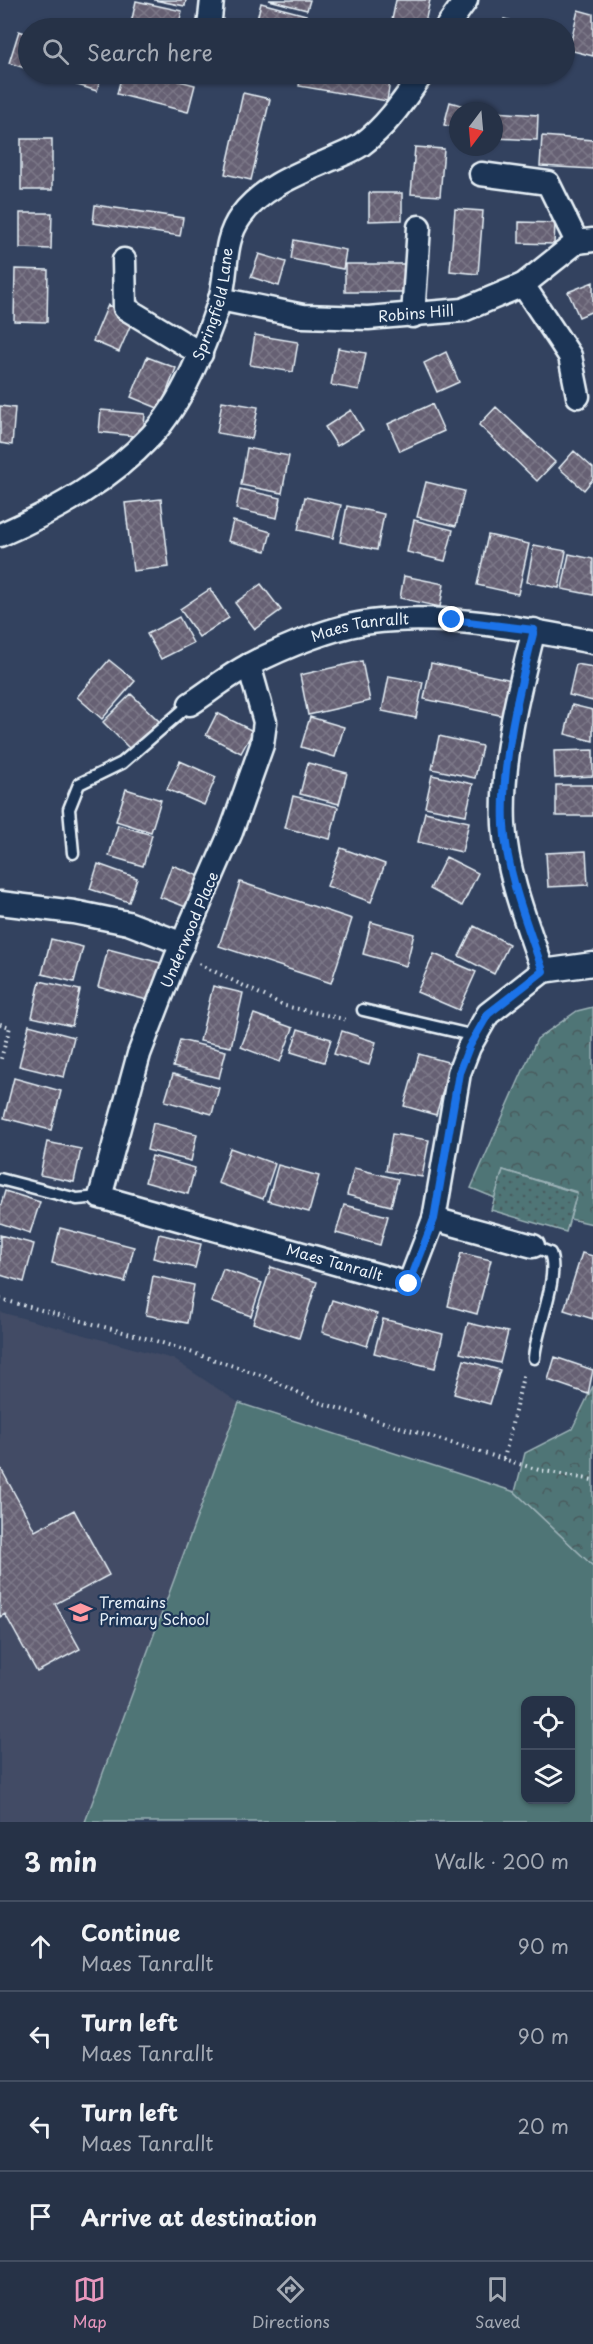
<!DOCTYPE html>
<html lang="en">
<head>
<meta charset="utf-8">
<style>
  :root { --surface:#263247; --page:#323e52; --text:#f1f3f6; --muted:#a4aab4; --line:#424d60; --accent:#e797bd }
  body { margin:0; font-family:"Playpen Sans",sans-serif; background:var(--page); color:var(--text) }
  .controls { position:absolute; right:18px; bottom:18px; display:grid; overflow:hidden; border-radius:12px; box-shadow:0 2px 4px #0004 }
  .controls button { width:54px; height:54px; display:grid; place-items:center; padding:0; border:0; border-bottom:2px solid var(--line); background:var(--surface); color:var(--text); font:30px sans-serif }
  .compass { position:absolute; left:449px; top:102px; width:54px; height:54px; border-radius:50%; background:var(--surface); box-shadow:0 2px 4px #0004; rotate:196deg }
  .stop { position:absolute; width:18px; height:18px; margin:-14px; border:4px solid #1a73e8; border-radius:50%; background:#fff }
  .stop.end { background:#1a73e8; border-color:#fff; box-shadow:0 2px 6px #0008 }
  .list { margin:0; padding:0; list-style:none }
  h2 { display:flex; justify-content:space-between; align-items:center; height:78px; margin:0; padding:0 24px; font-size:26px }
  h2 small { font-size:20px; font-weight:400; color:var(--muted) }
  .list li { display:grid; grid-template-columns:39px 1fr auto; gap:18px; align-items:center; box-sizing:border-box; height:90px; padding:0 24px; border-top:2px solid var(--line) }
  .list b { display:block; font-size:22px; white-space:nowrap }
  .list p { margin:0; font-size:20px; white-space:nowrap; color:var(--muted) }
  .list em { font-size:20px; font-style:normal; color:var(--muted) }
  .icon { flex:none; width:33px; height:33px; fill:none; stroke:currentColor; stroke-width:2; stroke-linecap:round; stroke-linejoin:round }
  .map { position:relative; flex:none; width:593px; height:1822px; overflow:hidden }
  .search { position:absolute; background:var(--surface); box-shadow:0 2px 4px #0004; left:18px; right:18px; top:18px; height:66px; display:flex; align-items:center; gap:15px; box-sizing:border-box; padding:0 21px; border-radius:33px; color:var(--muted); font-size:22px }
  .sheet { height:438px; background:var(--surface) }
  nav { display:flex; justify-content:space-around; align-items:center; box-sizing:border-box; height:84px; border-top:2px solid var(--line); background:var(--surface); font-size:16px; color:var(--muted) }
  nav a { display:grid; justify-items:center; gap:3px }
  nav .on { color:var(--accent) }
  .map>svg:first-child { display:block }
  .built { fill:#424b65 }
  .grass { fill:#4f7476; stroke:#9cb2b7; stroke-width:1.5; fill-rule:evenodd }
  .forest { fill:url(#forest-crowns); stroke:#9cb2b7; stroke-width:1.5 }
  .park { fill:url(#park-dots); stroke:#9cb2b7; stroke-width:1.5 }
  .building { fill:url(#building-cross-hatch); stroke:#e8f1f8; stroke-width:1.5 }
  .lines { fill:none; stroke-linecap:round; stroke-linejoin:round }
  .lane-casing { stroke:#e8f1f8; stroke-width:15 }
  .street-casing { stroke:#e8f1f8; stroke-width:27 }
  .path { stroke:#e8f1f8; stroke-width:4; stroke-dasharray:1.5 4.5; stroke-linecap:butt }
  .lane { stroke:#1d3557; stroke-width:10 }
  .street { stroke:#1d3557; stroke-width:22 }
  .route { stroke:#1a73e8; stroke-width:8 }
  .labels { text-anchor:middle; stroke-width:4.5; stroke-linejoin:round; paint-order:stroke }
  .street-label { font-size:15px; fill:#e8f1f8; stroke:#1d3557 }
  .poi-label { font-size:15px; fill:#e8f1f8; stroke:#1d3557; text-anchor:start }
</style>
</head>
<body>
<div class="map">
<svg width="593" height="1822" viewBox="0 0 593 1822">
  <defs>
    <pattern id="forest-crowns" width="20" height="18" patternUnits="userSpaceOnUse" patternTransform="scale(1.5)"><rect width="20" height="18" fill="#4f7476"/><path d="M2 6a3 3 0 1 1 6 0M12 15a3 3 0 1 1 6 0" fill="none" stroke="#4a5c5e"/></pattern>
    <pattern id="park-dots" width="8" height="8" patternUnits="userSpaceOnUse" patternTransform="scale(1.5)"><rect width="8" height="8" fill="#4f7476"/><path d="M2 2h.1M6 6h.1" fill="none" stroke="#4a5c5e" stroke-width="1.8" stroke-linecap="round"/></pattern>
    <pattern id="building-cross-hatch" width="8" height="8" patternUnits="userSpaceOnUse" patternTransform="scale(1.5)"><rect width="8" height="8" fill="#666173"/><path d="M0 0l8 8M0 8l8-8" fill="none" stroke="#7c7888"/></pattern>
  </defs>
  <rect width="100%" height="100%" fill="#33425f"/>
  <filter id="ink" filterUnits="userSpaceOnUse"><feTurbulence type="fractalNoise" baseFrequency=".0167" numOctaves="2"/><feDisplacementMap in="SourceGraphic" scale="12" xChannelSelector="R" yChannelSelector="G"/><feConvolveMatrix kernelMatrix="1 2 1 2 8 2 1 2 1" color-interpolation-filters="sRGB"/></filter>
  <g filter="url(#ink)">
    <!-- built -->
    <path class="built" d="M0,1312L173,1359L239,1403L85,1822H0Z"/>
    <!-- grass -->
    <path class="grass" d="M239,1403L515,1492L593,1566V1822H85ZM526,1700H570V1800H526Z"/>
    <!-- forest -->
    <path class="forest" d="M593,1007V1224L570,1219L577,1192L503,1170L495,1198L471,1188L537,1039L577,1011Z
      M593,1386V1566L515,1492L525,1453L572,1429Z"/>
    <!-- park -->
    <path class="park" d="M503,1170L577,1193L566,1232L491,1210Z"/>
    <!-- building -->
    <path class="building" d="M154,0H186L185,6Z
      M269,0H310L307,10Z
      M396,0H430L424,27L392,20Z
      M136,1L182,11L178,28H130Z
      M261,3L306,15L302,28H255Z
      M578,10L593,14V56L569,50Z
      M504,19L542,28H502Z
      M19,31L28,34V69L9,63Z
      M42,74H102L97,91Z
      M122,74H152L195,85L188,112L117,94Z
      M301,74H391L387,101L299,86Z
      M243,93L270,99L251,180L225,174Z
      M450,102L478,110V111H458V128L444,125Z
      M494,112L538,115L537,140L494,138Z
      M542,136L593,140V169L540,166Z
      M21,139H52V190H21Z
      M415,147L444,149L440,196L411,194Z
      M369,193H402V220L369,221Z
      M95,205L183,218L180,236L93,223Z
      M455,209L483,211L478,274L450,271Z
      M20,213H52L51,249L20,248Z
      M519,222L555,223L554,244L519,243Z
      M294,240L346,250L343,269L291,259Z
      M259,254L286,262L279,286L251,277Z
      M345,264H410V292H345Z
      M15,269L48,270L47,322L14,321Z
      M593,282V311L579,317L568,292Z
      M108,305L134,317L119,352L93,341Z
      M255,335L298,342L293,372L250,365Z
      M338,348L366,353L359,390L331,385Z
      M446,352L459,382L437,392L424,363Z
      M147,357L176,368L160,409L131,397Z
      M222,401L258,407L252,439L217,433Z
      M432,404L444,431L400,451L388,424Z
      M0,406L15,408L12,445L0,443Z
      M496,407L555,462L537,481L479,425Z
      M101,410L145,414L143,437L99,432Z
      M351,410L363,430L337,446L325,427Z
      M247,448L289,456L282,493L241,485Z
      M574,451L593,468V479L584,490L559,468Z
      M426,482L464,491L456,526L417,517Z
      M240,489L281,498L277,518L236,509Z
      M305,497L341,505L333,538L298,530Z
      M161,499L169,567L133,571L125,503Z
      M347,506L384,514L377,550L340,542Z
      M414,520L453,530L445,561L407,552Z
      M233,521L271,532L266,551L228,541Z
      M488,535L529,544L518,594L477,585Z
      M534,545L566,551L559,588L527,582Z
      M569,554L593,559V595L562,589Z
      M404,576L444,584L440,607L400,598Z
      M261,584L281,610L255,629L235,603Z
      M210,589L229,618L199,637L180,609Z
      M179,617L193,643L161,659L147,634Z
      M109,660L135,681L102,719L77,697Z
      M362,661L370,701L308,715L300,675Z
      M431,663L517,681L509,717L424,699Z
      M576,664L593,667V701L569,695Z
      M389,676L423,682L416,718L382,711Z
      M131,694L159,721L131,750L103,722Z
      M572,705L593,710V741L565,734Z
      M217,713L253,731L241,753L206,735Z
      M310,717L344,727L335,757L301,747Z
      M439,736L482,746L475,778L432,769Z
      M593,750V776L555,778L554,751Z
      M180,761L216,777L204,805L167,789Z
      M308,763L347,773L339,804L300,794Z
      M432,775L473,784L466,815L425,807Z
      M556,785H593V816H556Z
      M126,789L161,800L151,832L116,821Z
      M293,796L338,807L330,839L285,828Z
      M425,812L469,822L462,852L418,842Z
      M118,825L152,835L143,866L109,856Z
      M341,848L385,864L371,902L327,886Z
      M586,851L588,885L548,887L546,853Z
      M446,857L478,873L462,906L430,889Z
      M98,864L137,878L129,902L90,889Z
      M172,865L199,876L186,907L160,897Z
      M240,882L352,919L331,983L219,946Z
      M371,922L414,934L406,966L363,954Z
      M474,926L509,944L494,974L459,956Z
      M51,939L83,947L74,982L42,974Z
      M108,949L161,963L151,1001L98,987Z
      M434,954L476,972L459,1010L417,992Z
      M40,981L80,990L72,1026L32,1017Z
      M213,986L243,993L231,1047L200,1041Z
      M254,1014L293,1028L280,1062L241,1047Z
      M29,1025L74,1037L64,1077L19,1066Z
      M298,1029L331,1039L324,1062L291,1052Z
      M342,1031L376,1042L369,1065L334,1054Z
      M180,1040L226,1051L219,1078L173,1067Z
      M419,1054L451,1063L436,1115L404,1106Z
      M173,1074L219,1088L212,1114L165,1101Z
      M14,1078L61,1091L51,1130L4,1118Z
      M153,1123L197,1134L191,1161L147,1150Z
      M392,1134L429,1140L422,1177L386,1171Z
      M47,1142L81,1149L74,1182L40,1175Z
      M230,1148L275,1164L263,1199L218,1183Z
      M152,1156L195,1168L188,1194L145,1182Z
      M278,1165L319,1176L309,1212L268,1201Z
      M354,1168L398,1179L391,1206L347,1195Z
      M5,1191L40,1202L30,1233L0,1223V1208Z
      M344,1205L388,1216L380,1245L336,1233Z
      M60,1228L134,1247L125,1282L52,1263Z
      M159,1234L201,1244L195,1268L153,1258Z
      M0,1235L34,1244L24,1282L0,1275Z
      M461,1253L491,1260L477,1314L448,1306Z
      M582,1253L593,1256V1319L564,1310Z
      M271,1267L317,1282L299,1338L253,1323Z
      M223,1269L262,1283L251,1316L211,1302Z
      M153,1276L194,1285L187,1323L146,1315Z
      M332,1300L377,1314L367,1346L322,1332Z
      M383,1319L443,1334L435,1368L374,1353Z
      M468,1323L508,1332L500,1363L460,1353Z
      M555,1357L593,1370L588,1394L548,1380Z
      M464,1360L500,1370L490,1404L454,1394Z
      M0,1467L35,1531L74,1510L109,1575L55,1604L80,1649L37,1672L5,1614L0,1617Z"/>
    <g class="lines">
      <defs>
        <path id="lane" d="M73,853L69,809L79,784L122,763L190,704
          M363,1010L475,1036
          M0,1179L77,1199L100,1197
          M533,1246L550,1253C560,1278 536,1329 534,1358"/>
        <g id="street">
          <path d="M209,28L212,0"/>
          <path d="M446,28L466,0"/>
          <path d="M481,174L548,183L577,242"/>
          <path d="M124,260L125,308L201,354"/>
          <path d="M523,285L570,356L578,396"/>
          <path id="s1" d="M220,299L303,316L368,318L463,310L523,285L577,242L593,240"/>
          <path d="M413,316L419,227"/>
          <path id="s2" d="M0,535C55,511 109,481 151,436C183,402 204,347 219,303C229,274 221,243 241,216C262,187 300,173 332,159C341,155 352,151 361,145C387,126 404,100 422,74"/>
          <path id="s3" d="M249,665L265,722L262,745L231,832L176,958L139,1054L100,1197L409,1284L434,1219L459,1073L469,1047L488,1014L543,971C527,924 507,875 504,825C501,760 518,692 534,630"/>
          <path id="s4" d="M190,704C210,691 229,675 251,664C284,647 335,626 371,622C445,613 521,628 593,642"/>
          <path d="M0,903L74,912L128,923L183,944"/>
          <path d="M543,971L593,964"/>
          <path d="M434,1219L533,1246"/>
        </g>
      </defs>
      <!-- lane casing -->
      <use href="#lane" class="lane-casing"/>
      <!-- street casing -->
      <use href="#street" class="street-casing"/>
      <!-- path -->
      <path class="path" d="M199,964L285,1006L348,1020
        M0,1024L10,1027L0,1062
        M0,1299L153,1340L264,1376L318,1402L539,1470L593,1480
        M504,1459L524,1372"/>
      <!-- lane -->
      <use href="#lane" class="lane"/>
      <!-- street -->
      <use href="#street" class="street"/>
    </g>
  </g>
  <g class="lines" filter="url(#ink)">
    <!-- route -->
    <path class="route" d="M409,1284L434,1219L459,1073L469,1047L488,1014L543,971C527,924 507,875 504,825C501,761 519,691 534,630L452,620"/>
  </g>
  <!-- icons -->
  <defs>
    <symbol id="school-bare" viewBox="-9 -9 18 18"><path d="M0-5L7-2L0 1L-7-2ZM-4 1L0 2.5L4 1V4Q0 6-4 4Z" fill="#ff9aa2" stroke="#1d3557" stroke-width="2.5" paint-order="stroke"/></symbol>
  </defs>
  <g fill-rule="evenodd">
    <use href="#school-bare" x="64" y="1596" width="33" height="33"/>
  </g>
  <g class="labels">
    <!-- street labels -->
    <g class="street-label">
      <text dy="5" stroke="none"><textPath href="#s2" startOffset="330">Springfield Lane</textPath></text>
      <text dy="5" stroke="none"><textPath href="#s1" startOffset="198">Robins Hill</textPath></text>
      <text dy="5" stroke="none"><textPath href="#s4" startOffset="189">Maes Tanrallt</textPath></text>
      <text transform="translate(190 930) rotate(-67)" y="5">Underwood Place</text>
      <text dy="5" stroke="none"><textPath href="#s3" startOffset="807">Maes Tanrallt</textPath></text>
    </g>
    <!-- poi labels -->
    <g class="poi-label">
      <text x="99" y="1608">Tremains<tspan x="99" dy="17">Primary School</tspan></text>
    </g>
  </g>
</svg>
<div class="controls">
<button><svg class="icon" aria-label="locate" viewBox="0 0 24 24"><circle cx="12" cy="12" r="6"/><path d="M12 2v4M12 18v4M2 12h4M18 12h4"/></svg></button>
<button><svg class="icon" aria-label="layers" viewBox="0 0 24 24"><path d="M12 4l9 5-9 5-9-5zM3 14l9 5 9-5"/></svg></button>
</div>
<svg class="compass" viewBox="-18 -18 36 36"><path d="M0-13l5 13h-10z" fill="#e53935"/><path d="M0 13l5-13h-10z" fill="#a4aab4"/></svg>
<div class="stop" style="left:409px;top:1284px"></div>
<div class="stop end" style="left:452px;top:620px"></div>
<div class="search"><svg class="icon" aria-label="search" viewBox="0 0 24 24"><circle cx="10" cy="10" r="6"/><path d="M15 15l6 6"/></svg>Search here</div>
</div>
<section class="sheet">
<h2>3 min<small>Walk · 200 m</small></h2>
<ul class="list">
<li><svg class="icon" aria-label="ahead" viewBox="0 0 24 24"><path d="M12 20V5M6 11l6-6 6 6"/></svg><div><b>Continue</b><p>Maes Tanrallt</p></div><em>90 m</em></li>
<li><svg class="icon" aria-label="left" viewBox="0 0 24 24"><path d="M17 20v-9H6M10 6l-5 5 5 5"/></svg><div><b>Turn left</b><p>Maes Tanrallt</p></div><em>90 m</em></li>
<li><svg class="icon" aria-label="left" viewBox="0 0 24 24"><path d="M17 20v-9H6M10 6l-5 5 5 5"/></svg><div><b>Turn left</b><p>Maes Tanrallt</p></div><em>20 m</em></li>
<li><svg class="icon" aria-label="arrive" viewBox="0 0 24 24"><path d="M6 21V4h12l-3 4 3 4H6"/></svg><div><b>Arrive at destination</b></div></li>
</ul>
</section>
<nav>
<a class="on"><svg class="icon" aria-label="map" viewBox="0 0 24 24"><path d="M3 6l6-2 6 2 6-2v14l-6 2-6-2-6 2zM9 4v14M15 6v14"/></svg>Map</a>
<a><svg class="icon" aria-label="directions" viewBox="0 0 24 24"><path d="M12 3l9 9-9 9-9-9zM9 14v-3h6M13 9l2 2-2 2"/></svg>Directions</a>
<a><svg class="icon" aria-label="saved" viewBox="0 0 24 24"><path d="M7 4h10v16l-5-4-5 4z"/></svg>Saved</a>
</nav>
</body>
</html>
